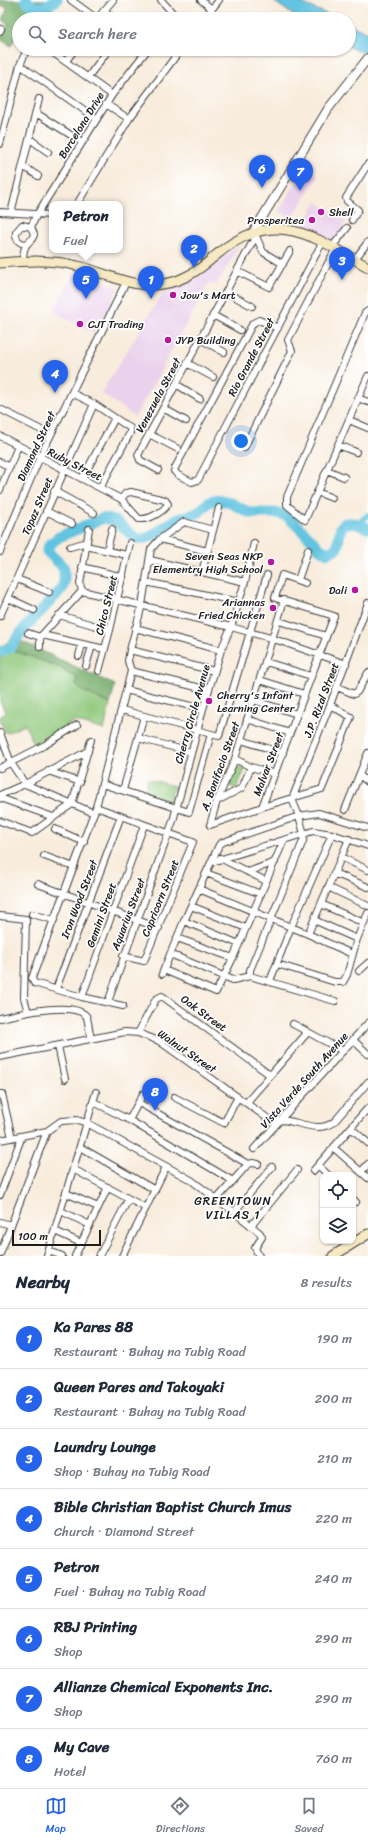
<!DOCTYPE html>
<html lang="en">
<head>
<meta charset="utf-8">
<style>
  :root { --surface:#fff; --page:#f6f6f7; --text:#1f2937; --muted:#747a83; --line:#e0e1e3; --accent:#2563eb }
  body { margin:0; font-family:Sriracha,sans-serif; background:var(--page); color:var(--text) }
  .controls { position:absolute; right:12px; bottom:12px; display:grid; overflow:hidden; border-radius:8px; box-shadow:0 1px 3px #0004 }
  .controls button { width:36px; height:36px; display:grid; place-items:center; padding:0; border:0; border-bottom:1px solid var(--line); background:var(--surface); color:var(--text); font:20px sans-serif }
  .scale { position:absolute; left:12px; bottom:10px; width:89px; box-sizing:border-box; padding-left:4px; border:2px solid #1c1c1c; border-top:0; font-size:11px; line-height:14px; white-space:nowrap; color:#1c1c1c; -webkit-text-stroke:3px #fff; paint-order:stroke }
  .you { position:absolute; left:241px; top:441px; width:14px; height:14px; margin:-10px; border:3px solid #fff; border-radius:50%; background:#1a73e8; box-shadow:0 0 0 6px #1a73e833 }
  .badge { display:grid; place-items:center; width:26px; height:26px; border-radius:50%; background:var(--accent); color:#fff; font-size:13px; font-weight:700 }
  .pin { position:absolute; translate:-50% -33px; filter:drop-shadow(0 1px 2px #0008) }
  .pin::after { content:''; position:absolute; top:21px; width:14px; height:12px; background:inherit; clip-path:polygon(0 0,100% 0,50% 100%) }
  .popup { position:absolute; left:49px; top:201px; width:74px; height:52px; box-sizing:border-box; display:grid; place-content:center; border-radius:8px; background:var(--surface); filter:drop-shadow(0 1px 3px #0005); font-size:13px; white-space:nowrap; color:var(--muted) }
  .popup b { font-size:15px; color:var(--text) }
  .popup::after { content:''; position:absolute; left:50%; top:100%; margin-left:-8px; border:8px solid transparent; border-top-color:var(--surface) }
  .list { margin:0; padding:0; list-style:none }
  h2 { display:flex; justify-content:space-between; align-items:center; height:52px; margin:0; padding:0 16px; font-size:17px }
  h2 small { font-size:13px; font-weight:400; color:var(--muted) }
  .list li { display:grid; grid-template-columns:26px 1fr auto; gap:12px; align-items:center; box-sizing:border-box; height:60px; padding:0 16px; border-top:1px solid var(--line) }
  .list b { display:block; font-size:15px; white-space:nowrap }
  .list p { margin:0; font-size:13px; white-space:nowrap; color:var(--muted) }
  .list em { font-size:13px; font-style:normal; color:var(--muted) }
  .icon { flex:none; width:22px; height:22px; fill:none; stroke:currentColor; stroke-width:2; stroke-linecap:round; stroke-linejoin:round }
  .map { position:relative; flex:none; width:368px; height:1256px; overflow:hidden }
  .search { position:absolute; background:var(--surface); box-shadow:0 1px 3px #0004; left:12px; right:12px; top:12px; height:44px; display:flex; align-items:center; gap:10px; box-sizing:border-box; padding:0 14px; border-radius:22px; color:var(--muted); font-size:15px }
  .sheet { height:532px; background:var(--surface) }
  nav { display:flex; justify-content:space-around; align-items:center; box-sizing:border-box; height:56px; border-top:1px solid var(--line); background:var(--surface); font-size:11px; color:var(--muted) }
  nav a { display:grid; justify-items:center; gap:2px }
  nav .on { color:var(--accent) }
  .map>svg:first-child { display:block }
  .built { fill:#ead1ec }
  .green { fill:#90c87b; stroke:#56724c }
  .forest { fill:#74ac6b; stroke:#486444 }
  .water { fill:#62c4e0; stroke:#3f707e }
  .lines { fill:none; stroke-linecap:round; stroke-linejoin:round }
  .canal { stroke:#62c4e0; stroke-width:6 }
  .river { stroke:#62c4e0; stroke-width:11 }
  .minor-casing { stroke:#3d3b39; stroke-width:8 }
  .tertiary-casing { stroke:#3d3b39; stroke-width:10 }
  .secondary-casing { stroke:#3d3b39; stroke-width:11 }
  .minor { stroke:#fff; stroke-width:6 }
  .tertiary { stroke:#fff; stroke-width:8 }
  .secondary { stroke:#f6e9c3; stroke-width:9 }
  .poi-dot { fill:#b5179e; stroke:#fff; stroke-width:1.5 }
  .labels { text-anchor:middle; stroke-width:3.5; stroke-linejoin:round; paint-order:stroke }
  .street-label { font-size:11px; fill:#1c1c1c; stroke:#fff }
  .poi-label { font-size:11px; fill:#1c1c1c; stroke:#fff; text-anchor:start }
  .neighbourhood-label { font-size:12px; letter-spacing:1px; fill:#1c1c1c; stroke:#fff }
</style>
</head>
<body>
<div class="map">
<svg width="368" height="1256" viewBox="0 0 368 1256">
  <rect width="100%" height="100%" fill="#fff"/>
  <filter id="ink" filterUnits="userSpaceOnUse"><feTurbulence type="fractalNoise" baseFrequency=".025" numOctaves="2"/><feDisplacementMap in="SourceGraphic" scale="8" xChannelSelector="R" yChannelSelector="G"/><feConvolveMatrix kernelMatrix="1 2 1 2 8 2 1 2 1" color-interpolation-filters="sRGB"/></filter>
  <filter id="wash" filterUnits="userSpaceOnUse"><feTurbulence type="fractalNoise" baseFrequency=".012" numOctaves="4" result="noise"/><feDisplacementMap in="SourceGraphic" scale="16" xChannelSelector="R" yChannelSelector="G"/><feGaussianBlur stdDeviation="0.9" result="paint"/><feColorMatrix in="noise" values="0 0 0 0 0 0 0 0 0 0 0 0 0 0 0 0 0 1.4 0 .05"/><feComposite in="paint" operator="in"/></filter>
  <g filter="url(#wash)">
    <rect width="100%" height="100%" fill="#f8ecdc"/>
    <!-- built -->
    <path class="built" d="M305,168L319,176L292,218L279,211Z
      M317,202L346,222L333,241L301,227Z
      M240,245L216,285L209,283L135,417L101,393L164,291L198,277L230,251Z
      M74,273L119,288L95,333L53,311Z"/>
    <!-- green -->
    <path class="green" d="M13,650L66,670V673L77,677L81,690L110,704L104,730L75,721L34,745L25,725L6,733L0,722V717L6,713L0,702V654H5Z
      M235,765L245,770L236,789L226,784Z
      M148,779L174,786L169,802L144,795Z"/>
    <!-- forest -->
    <path class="forest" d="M0,0H62L51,10L36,13L26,19H19V31L11,46L0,39L8,26L2,19L7,10L6,7L0,6Z
      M12,637L115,685L110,704L81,690L76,685L77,677L66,673V670L13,650L5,654H0V647L7,643Z"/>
    <!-- water -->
    <path class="water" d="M272,0H295L338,19H299Z
      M349,24L368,33V54L349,47Z"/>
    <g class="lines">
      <!-- canal -->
      <path class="canal" d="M358,524L368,515"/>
      <!-- river -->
      <path class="river" d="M26,0C35,12 46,7 57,0
        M0,652L10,648L23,630L62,589L64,582V568L47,551L49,545L59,537L103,518L116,521L134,537L141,539L150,537L175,520L192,515L199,512L209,502L218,500L231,503L250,513H277L287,516L311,539L320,549L328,553L337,548L341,527L345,523H354L368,528"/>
    </g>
  </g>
  <g filter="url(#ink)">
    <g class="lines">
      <defs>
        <path id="minor" d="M71,0L97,19
          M161,0L178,19
          M201,0L212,9
          M104,10L115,19
          M52,17L55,19
          M97,19L113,0
          M204,19L219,0
          M0,31L1,29
          M48,49L112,95
          M66,61L75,49
          M20,65L97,119
          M88,77L109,49
          M106,104L129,119
          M36,113L82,142
          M30,139L48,152
          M0,144L20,65L27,49
          M23,166L38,176
          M77,204L129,119L181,49
          M0,212L52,215
          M11,213L39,99
          M352,220L358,210L347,201L346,198L368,164
          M31,227L36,216L112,95L148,49
          M256,236L263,252L283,264
          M332,247L347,228
          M355,259L368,242
          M23,261C23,256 23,249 27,244C30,240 33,240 34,234L31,227L22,225L16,232C15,240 20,244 27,244
          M237,271L269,287L290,251
          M226,292L252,306
          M368,311L365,313L287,497V505L305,520L368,376
          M213,315L240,330
          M278,328L259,320L253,323L175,468L174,471L178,475L192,482L198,480L323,241
          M200,339L224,352
          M187,363L213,377
          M176,384L200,399
          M72,393L94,404L130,428V433L100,488
          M358,398L368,402
          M163,408L186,421
          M0,409L51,435
          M349,420L368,428
          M149,434L178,449
          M0,436L121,499L139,519C149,520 163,512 168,504L165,500L131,492L126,493L121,499
          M338,445L356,452
          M244,448L292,351L288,340L336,248
          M0,462L10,467
          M158,470L140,460L138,455L252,243L256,238
          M327,470L344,477
          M82,479L115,418
          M0,490L18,446
          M54,491L94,513
          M317,492L332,498
          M46,511L72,524
          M160,539L207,551
          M86,546L127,555
          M70,547L87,542
          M107,550L112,529
          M0,552L40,457L126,282
          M150,560L245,582
          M82,567L123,577
          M202,572L219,508
          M17,579L49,592
          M298,580L308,550
          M146,582L239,602
          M82,591L231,627L274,639L346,664
          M8,598L34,610
          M368,603L330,705L292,799L299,816L319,813L368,828
          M59,615L110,630
          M0,616L94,404
          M279,621L326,636
          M135,628L221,650
          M28,633L40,637
          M42,635L105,649
          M40,647V637L82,591L80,584L89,529
          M130,650L214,671
          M79,656L82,644
          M266,662L311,676
          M86,666L92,646
          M99,671L110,630L130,543
          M131,671L209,690
          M260,680L304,694
          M337,687L354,694L357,692L368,673
          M126,690L203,709
          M253,700L297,714
          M122,710L219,736L267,575
          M247,719L290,733
          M0,733L11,763L25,784L88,751
          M138,738L144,716
          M241,740L283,753
          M235,759L251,767L275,774
          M0,768L45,745L77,725
          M48,771L80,782
          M359,775L368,782
          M102,784L189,812L211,734
          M123,790L138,738L191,752
          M0,795L25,784L94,813
          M0,798L53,817
          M217,801L242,788L251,767
          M96,807L193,842L144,961L123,956
          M262,807L334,616L275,598L282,575L305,583
          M345,810L368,753
          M0,821L32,833L72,804L91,740
          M144,825L82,997L34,983L32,978L96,807L131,671L128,661L130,650L142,605L151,549L160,539L184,522L213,530
          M210,825L217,801L235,759L284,600
          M210,825L262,807L322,789L351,717L330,705
          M55,829L84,842
          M349,839L308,934L352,954
          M44,856L74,867
          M341,857L368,870
          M220,858L266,881
          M212,862L313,831L332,834L368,846
          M248,872L275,862
          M206,873L261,894
          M334,873L368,887
          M38,884L159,928
          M328,887L368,906
          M199,889L308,934
          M321,904L364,923
          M191,906L246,928
          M32,914L54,920
          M0,916L26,919L24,998L28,1012
          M314,920L357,939
          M184,921L239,944
          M177,938L233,958
          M170,954L233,980L250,976
          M277,964L335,982H343L347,975L357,939L368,913
          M164,970L216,992L233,958L284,840
          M359,971L368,963
          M162,974L184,921L219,845L223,842L299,816L304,834L303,841L250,970V976L335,1001
          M270,981L291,927L332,834
          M56,989L121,816
          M82,997L123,1006
          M108,1002L173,821L203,709L221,650L231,627L245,582L254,543
          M0,1018C18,1014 75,1000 87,1017L91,1039
          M293,1024L343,1051
          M138,1033L156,999L162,996L270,1075
          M353,1040L368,1054
          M58,1046L65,1079
          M0,1057L125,1032L138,1033L159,1041L270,1120C274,1121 278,1120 283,1120C300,1122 320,1134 335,1121L368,1082
          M0,1094H2L12,1138
          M174,1097L224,1123L238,1097
          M94,1102L129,1120L233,1181
          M139,1103L248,1164L217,1199
          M246,1103L308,1032
          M129,1120L143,1094
          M351,1128L368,1143
          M0,1140L47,1131L61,1121L77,1120L87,1123L191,1180L234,1212L260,1233L262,1237L255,1248L259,1256
          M80,1147L155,1190
          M334,1148L368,1178
          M254,1149L368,1023
          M248,1164L253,1163L258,1164
          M319,1166L328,1175
          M73,1169L146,1208
          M313,1171L368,1108
          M361,1172L368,1164
          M66,1193L98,1207
          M0,1195L22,1136
          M353,1199L356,1202
          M61,1211L90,1225
          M234,1212L272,1167
          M0,1222L11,1225
          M251,1226L297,1170
          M55,1231L81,1243
          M49,1251L62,1256
          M0,1254L47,1131
          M47,1256L96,1092
          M75,1256L108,1187
          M99,1256L128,1200
          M122,1256L166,1167"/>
        <path id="tertiary" d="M254,231L328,109L368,58"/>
        <path id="secondary" d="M0,263C26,261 52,259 78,266C103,272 127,286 154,285C179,284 197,272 215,256C274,206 311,235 368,267
          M333,1256L368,1234"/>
      </defs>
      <!-- minor casing -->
      <use href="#minor" class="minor-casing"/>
      <!-- tertiary casing -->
      <use href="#tertiary" class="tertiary-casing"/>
      <!-- secondary casing -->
      <use href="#secondary" class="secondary-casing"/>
      <!-- minor -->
      <use href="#minor" class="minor"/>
      <!-- tertiary -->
      <use href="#tertiary" class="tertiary"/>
      <!-- secondary -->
      <use href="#secondary" class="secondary"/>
    </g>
  </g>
  <!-- markers -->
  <g class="poi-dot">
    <circle cx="321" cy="212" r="4"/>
    <circle cx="312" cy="220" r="4"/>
    <circle cx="173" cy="295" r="4"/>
    <circle cx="80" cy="324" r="4"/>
    <circle cx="168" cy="340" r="4"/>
    <circle cx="271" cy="562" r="4"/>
    <circle cx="355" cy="590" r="4"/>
    <circle cx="273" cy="608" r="4"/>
    <circle cx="209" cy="701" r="4"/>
  </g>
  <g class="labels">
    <!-- street labels -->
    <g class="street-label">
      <text transform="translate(81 125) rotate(-58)" y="4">Barcelona Drive</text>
      <text transform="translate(251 357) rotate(-62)" y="4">Rio Grande Street</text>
      <text transform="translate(158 395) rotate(-62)" y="4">Venezuela Street</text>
      <text transform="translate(36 446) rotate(-65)" y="4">Diamond Street</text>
      <text transform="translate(75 464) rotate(27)" y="4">Ruby Street</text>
      <text transform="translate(37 506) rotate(-67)" y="4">Topaz Street</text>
      <text transform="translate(106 605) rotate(-76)" y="4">Chico Street</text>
      <text transform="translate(321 700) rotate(-69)" y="4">J.P. Rizal Street</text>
      <text transform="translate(192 714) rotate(-74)" y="4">Cherry Circle Avenue</text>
      <text transform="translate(268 764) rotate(-69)" y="4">Malvar Street</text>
      <text transform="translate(220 766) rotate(-70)" y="4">A. Bonifacio Street</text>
      <text transform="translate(160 898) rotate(-68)" y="4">Capricorn Street</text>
      <text transform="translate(79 899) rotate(-69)" y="4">Iron Wood Street</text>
      <text transform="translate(128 914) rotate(-69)" y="4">Aquarius Street</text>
      <text transform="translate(101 915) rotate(-70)" y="4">Gemini Street</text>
      <text transform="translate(204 1013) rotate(36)" y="4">Oak Street</text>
      <text transform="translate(187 1051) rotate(34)" y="4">Walnut Street</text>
      <text transform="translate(304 1080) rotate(-48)" y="4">Vista Verde South Avenue</text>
    </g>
    <!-- poi labels -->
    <g class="poi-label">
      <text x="329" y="216">Shell</text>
      <text x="304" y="224" text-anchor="end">Prosperitea</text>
      <text x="181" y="299">Jow's Mart</text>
      <text x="88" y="328">CJT Trading</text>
      <text x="176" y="344">JYP Building</text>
      <text x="263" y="560" text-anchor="end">Seven Seas NKP<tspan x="263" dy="13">Elementry High School</tspan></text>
      <text x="347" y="594" text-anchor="end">Dali</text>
      <text x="265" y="606" text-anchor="end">Ariannas<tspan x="265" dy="13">Fried Chicken</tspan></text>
      <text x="217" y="699">Cherry's Infant<tspan x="217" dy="13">Learning Center</tspan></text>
    </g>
    <!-- neighbourhood labels -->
    <g class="neighbourhood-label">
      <text x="233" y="1205">GREENTOWN<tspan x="233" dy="14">VILLAS 1</tspan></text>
    </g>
  </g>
</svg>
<div class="controls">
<button><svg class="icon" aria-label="locate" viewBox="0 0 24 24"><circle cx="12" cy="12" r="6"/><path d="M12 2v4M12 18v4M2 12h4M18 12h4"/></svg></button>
<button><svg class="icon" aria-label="layers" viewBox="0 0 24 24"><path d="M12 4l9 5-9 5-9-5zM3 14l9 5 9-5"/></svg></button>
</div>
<div class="scale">100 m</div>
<div class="you"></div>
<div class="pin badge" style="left:151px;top:299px">1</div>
<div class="pin badge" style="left:194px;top:268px">2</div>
<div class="pin badge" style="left:342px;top:280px">3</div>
<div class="pin badge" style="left:55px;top:393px">4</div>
<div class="pin badge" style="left:86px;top:299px">5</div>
<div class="popup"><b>Petron</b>Fuel</div>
<div class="pin badge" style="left:262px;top:188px">6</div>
<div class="pin badge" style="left:300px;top:191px">7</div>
<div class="pin badge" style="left:155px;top:1111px">8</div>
<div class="search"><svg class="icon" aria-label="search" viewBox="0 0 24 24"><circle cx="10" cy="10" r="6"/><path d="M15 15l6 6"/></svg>Search here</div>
</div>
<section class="sheet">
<h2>Nearby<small>8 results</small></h2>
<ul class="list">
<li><span class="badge">1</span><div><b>Ka Pares 88</b><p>Restaurant · Buhay na Tubig Road</p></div><em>190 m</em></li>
<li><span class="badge">2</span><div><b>Queen Pares and Takoyaki</b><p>Restaurant · Buhay na Tubig Road</p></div><em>200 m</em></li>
<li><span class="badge">3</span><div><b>Laundry Lounge</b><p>Shop · Buhay na Tubig Road</p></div><em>210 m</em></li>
<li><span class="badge">4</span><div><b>Bible Christian Baptist Church Imus</b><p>Church · Diamond Street</p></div><em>220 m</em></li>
<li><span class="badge">5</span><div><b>Petron</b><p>Fuel · Buhay na Tubig Road</p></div><em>240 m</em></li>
<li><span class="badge">6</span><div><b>RBJ Printing</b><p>Shop</p></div><em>290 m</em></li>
<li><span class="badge">7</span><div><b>Allianze Chemical Exponents Inc.</b><p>Shop</p></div><em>290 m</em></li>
<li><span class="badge">8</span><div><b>My Cave</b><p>Hotel</p></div><em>760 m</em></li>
</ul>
</section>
<nav>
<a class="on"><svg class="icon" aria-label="map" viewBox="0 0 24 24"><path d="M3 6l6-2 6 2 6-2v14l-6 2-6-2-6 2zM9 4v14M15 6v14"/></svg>Map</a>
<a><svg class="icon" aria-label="directions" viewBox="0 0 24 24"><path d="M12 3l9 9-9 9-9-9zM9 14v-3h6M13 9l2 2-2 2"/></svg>Directions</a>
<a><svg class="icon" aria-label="saved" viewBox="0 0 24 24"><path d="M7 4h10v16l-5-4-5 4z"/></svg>Saved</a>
</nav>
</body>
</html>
